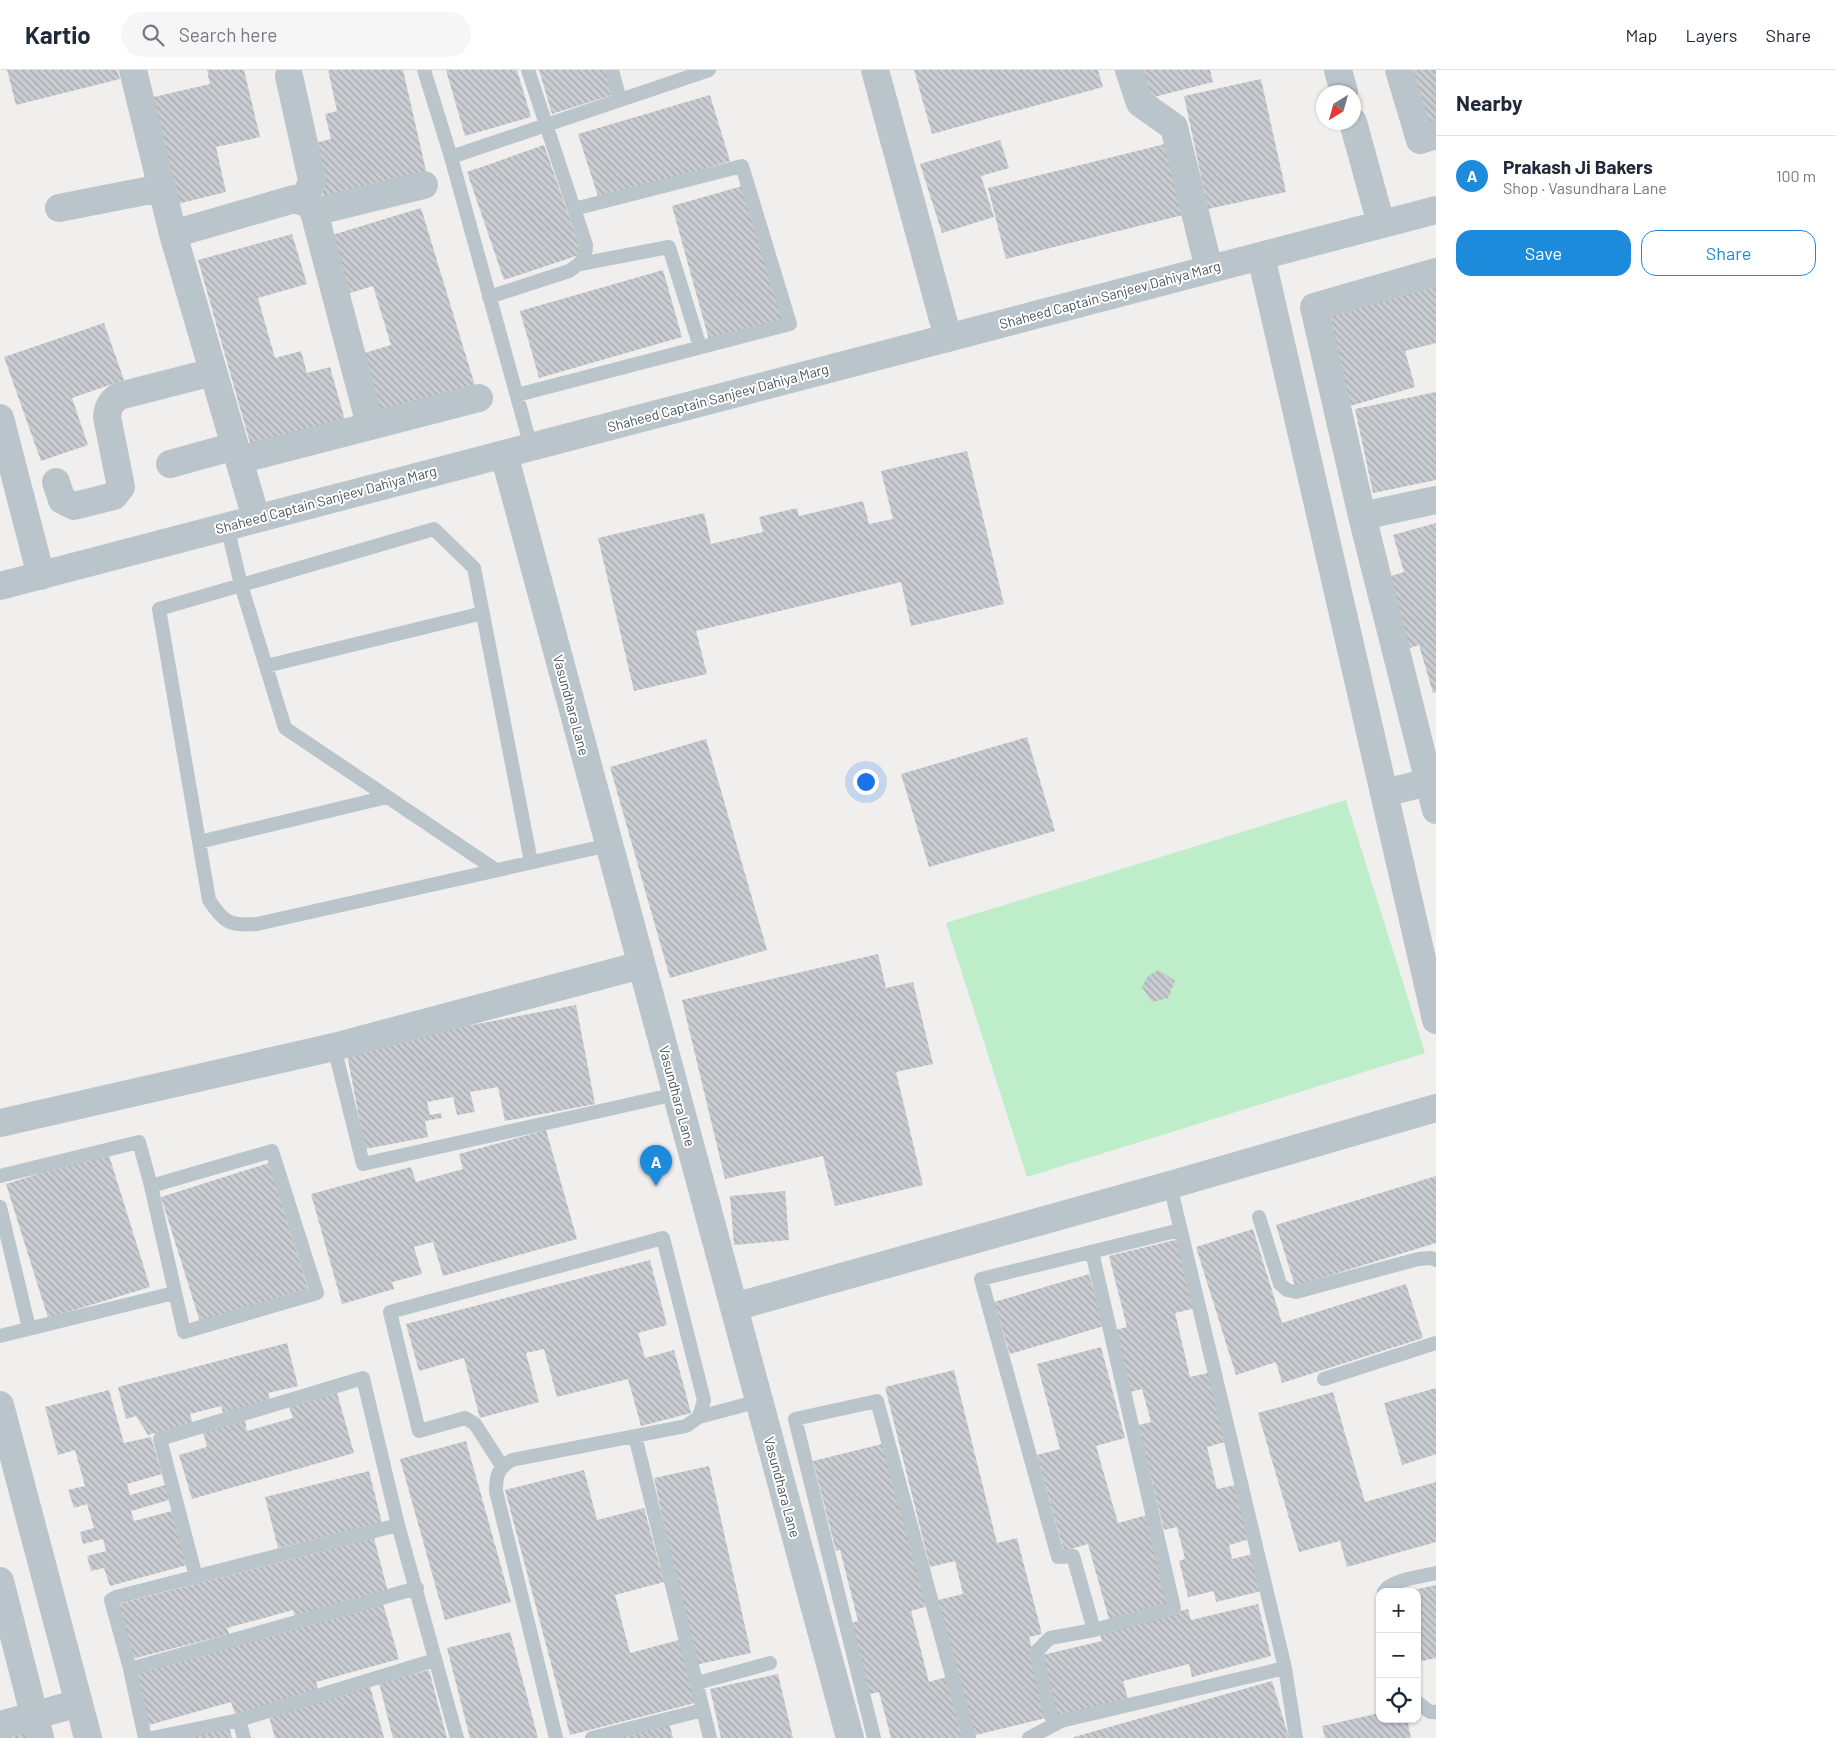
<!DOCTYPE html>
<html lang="en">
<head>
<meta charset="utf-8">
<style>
  :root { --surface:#fff; --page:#f6f6f7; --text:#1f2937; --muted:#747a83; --line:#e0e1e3; --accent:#1d8bdc }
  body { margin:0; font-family:Barlow,sans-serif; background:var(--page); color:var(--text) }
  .controls { position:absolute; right:15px; bottom:15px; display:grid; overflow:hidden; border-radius:10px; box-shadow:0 1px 4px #0004 }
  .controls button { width:45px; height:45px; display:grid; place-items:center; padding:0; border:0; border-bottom:1px solid var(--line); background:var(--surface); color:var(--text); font:25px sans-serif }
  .compass { position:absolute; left:1316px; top:15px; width:45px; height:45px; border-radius:50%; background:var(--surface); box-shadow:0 1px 4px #0004; rotate:217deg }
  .you { position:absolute; left:865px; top:711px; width:18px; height:18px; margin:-12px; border:4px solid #fff; border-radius:50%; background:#1a73e8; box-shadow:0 0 0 8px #1a73e833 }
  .badge { display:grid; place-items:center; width:32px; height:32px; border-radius:50%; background:var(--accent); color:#fff; font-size:16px; font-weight:700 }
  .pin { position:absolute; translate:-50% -41px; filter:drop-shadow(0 1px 2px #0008) }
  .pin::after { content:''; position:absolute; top:26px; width:18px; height:15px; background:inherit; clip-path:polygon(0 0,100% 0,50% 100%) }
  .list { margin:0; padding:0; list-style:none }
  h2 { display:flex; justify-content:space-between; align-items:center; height:65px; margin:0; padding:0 20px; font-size:21px }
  h2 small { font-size:16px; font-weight:400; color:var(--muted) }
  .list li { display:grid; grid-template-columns:32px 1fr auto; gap:15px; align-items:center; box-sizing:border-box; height:80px; padding:0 20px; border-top:1px solid var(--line) }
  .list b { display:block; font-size:19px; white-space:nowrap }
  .list p { margin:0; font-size:16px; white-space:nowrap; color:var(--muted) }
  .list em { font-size:16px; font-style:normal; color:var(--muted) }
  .actions { display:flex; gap:10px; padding:15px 20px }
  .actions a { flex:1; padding:11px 0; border:1px solid var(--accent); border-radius:15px; text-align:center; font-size:18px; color:var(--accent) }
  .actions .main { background:var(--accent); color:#fff }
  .icon { flex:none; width:28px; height:28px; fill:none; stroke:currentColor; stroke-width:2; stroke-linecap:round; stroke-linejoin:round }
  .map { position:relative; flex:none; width:1436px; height:1668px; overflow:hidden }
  header { display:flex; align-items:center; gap:30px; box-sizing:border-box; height:70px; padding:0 25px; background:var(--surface); border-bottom:1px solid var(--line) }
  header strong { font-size:24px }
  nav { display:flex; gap:28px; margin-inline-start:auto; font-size:18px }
  .search { width:350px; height:45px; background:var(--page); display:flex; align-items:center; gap:12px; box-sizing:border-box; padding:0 18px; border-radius:28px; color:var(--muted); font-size:19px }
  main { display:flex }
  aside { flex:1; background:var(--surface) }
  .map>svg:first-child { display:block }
  .green { fill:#bdeec9 }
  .building { fill:url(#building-back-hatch) }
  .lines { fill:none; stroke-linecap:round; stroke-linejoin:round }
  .lane { stroke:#bac5cb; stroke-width:14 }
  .street { stroke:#bac5cb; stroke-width:28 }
  .labels { text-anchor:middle; stroke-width:4; stroke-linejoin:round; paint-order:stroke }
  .street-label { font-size:14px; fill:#47545b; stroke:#fff }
</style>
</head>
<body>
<header>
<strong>Kartio</strong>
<div class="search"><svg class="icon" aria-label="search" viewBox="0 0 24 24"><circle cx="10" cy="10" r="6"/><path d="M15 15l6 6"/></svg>Search here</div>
<nav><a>Map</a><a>Layers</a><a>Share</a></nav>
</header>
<main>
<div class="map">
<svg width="1436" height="1668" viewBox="0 0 1436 1668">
  <defs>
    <pattern id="building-back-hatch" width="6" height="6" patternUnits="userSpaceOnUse" patternTransform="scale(1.25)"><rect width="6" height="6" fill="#c8ccd1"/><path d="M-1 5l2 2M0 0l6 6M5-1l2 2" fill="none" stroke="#a4a8ad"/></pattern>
  </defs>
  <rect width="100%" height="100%" fill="#f1eeee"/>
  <!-- green -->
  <path class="green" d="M1346,730L1425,983L1027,1107L946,853Z"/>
  <!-- building -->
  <path class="building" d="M7,0H117L120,9L16,35Z
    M207,0H244L260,67L216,77L226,122L173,135L149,28L210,14Z
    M328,0H403L427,105L324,129L311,74L331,69L325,44L337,41Z
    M446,0H517L531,47L465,66Z
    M539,0H608L615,24L552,44Z
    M914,0H1098L1103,17L932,64Z
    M1143,0H1210L1213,12L1150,28Z
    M1408,0H1436V53L1422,56Z
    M1261,9L1286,122L1208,139L1184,26Z
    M710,25L730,91L599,130L578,64Z
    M1000,70L1009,98L981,106L994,147L942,163L920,94Z
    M1173,72L1191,143L1006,189L988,118Z
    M544,75L582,184L504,210L467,102Z
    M746,115L783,250L709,270L672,136Z
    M421,138L476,319L378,349L358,285L391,275L373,216L340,226L322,168Z
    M292,164L307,214L258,228L275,288L301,281L307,303L330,297L346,354L252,380L198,190Z
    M663,200L682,267L539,308L520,241Z
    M1436,207V273L1405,281L1415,317L1350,336L1322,239Z
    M104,253L124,310L72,328L88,375L41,391L4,287Z
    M1436,322V410L1373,423L1355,339Z
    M967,381L1004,534L911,556L901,512L696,561L707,604L634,621L598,468L704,443L711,474L763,462L759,447L797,438L799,446L863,431L869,454L893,449L881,401Z
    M1436,453V622L1433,623L1419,575L1404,580L1384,508L1404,502L1393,465Z
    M1027,667L1055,761L929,797L901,704Z
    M706,669L767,880L670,908L610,697Z
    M878,884L886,918L913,912L933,994L896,1002L923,1115L835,1136L823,1086L725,1109L682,930Z
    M1159,900L1175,911L1168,928L1152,932L1142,917L1148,906Z
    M576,935L595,1034L505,1051L498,1017L470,1022L475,1042L457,1045L453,1027L427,1032L430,1045L441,1043L442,1048L425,1051L428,1067L365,1079L346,979Z
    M546,1060L577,1169L443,1206L433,1172L414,1177L422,1204L392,1212L394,1219L342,1234L311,1124L411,1097L416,1112L463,1099L459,1084Z
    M108,1082L150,1217L48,1248L6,1114Z
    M269,1093L308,1219L200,1252L161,1127Z
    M1436,1106V1173L1295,1216L1276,1155Z
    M785,1121L789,1170L734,1175L730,1126Z
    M1253,1159L1282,1253L1406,1214L1423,1268L1282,1313L1276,1292L1236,1305L1196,1177Z
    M1179,1169L1196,1238L1175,1243L1190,1307L1212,1302L1229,1371L1207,1377L1217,1419L1240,1414L1253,1468L1229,1475L1232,1489L1257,1483L1266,1520L1216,1532L1214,1521L1188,1527L1179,1491L1185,1489L1177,1457L1164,1460L1138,1355L1151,1352L1142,1319L1126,1323L1111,1261L1127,1257L1109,1186Z
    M650,1190L667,1255L638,1263L645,1288L674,1280L691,1343L641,1356L628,1309L557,1327L544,1279L526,1283L539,1332L480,1348L464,1288L419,1301L406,1254Z
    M1089,1204L1104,1256L1010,1284L994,1232Z
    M287,1273L298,1316L268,1323L271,1334L224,1346L221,1336L190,1344L193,1354L148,1365L136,1346L126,1349L118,1317Z
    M1101,1277L1125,1368L1096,1376L1118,1453L1147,1445L1172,1536L1110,1553L1088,1474L1064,1481L1037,1385L1060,1379L1037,1294Z
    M954,1300L997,1473L1017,1468L1042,1564L1029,1567L1050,1647L972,1666L938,1530L963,1524L955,1491L930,1497L885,1317Z
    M1436,1318V1384L1402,1395L1384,1333Z
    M109,1320L124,1373L151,1367L162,1404L127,1414L130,1425L165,1415L169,1430L131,1441L134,1451L172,1441L187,1495L110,1516L104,1498L91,1501L87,1486L106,1481L103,1469L83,1474L80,1462L94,1458L87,1434L74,1438L68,1420L85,1416L75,1380L58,1385L45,1337Z
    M1333,1322L1365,1432L1436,1412V1472L1347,1497L1340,1471L1299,1482L1258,1343Z
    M337,1323L354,1383L192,1429L179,1385L207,1377L203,1362L245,1350L247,1361L293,1348L289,1337Z
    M466,1371L511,1532L445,1550L400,1389Z
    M886,1373L928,1536L911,1541L929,1612L946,1607L962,1668H891L879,1622L870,1624L851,1553L858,1551L840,1480L836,1481L813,1391Z
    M709,1396L751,1583L695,1595L654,1408Z
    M584,1400L597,1450L644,1438L664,1512L615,1525L630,1583L679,1570L695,1633L570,1665L505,1420Z
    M369,1401L382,1453L278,1478L265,1427Z
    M374,1468L388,1522L295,1547L293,1540L227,1558L229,1564L132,1589L118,1534Z
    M1436,1515V1588L1417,1592V1522L1409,1521Z
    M383,1534L399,1589L316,1612L319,1621L249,1640L235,1644L231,1632L149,1655L135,1604Z
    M1258,1534L1271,1586L1192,1607L1189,1594L1123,1611L1128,1629L1058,1647L1042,1585L1102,1571L1099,1562L1188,1539L1191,1550Z
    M510,1562L538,1668H470L447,1578Z
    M429,1600L447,1668H393L379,1613Z
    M778,1604L793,1668H721L710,1619Z
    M1272,1611L1289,1668H1074V1667Z
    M370,1616L384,1668H275L268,1643Z
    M1380,1643V1649H1407L1411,1668H1325L1322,1656Z
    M669,1652L673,1668H617Z
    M229,1656L232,1668H180Z
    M24,1659L26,1668H0Z"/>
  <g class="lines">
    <!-- lane -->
    <path class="lane" d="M424,0L451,87L531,377
      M612,0L620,30
      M451,87L709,0
      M580,194L669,177L700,277
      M489,227L569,201C581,193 586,190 586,175L528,0
      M517,325L790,254L742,96L574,139
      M227,456L241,515L285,658L496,800
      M266,596L483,543
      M199,772L387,727
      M531,792L474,498L434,459L159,539L209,830C224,853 230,856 257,854L609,775
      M334,977L363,1094L676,1024
      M272,1081L317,1223L184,1262L151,1116Z
      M0,1106L139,1072L151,1116
      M1170,1115L1285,1598L1296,1668
      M0,1137L29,1258
      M1259,1147L1280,1214L1287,1220L1296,1222L1418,1189L1431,1188L1436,1190
      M1092,1182L1174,1538L1094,1560
      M0,1266L174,1223
      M1324,1309L1436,1273
      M699,1347L759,1331
      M635,1366L710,1668
      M502,1396L475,1354L465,1348L419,1361L390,1242L663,1168L704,1330L699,1347L686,1356L512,1390C498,1398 496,1405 496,1421L556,1668
      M196,1507L160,1369L363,1308L398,1455L457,1668
      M1384,1522C1389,1510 1423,1506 1436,1503
      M130,1599L417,1518
      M697,1613L770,1593
      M1417,1632L1430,1642H1436
      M239,1650L244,1668
      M1053,1654L1036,1582L1050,1568L1094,1560L1073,1486L1058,1487L981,1209L1180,1160
      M145,1668L130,1599L111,1530L116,1527L398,1455
      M152,1668L239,1650L435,1590
      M592,1668L703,1640
      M874,1668L795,1349L877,1331L969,1668
      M1029,1668L1061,1651L1285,1598"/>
    <!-- street -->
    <path class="street" d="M133,0L173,164L256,448
      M875,0L948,268
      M1129,0L1140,33L1174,57L1209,199
      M1338,0L1344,22
      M1399,0L1420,70L1436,65
      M289,6L312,110L310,117L302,131
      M1353,52L1381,154
      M59,138L161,118
      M314,142L424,115
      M173,164L294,129L309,134L314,142L370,355
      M1261,186L1436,950
      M1436,202L1314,237L1362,446L1436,740
      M0,348L41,506
      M504,384L850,1668
      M239,390L479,328
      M170,394L235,376
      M56,412L62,430L74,436L114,426L121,417L107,347C108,336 111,332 119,326L213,302
      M1362,446L1436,430
      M0,516L1436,140
      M1384,723L1429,712
      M0,1053L334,977L641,895
      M734,1237L1170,1115L1436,1038
      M0,1335L88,1668
      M0,1511L40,1668
      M0,1655L79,1633"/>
  </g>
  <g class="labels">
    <!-- street labels -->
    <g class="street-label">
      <text transform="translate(1110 225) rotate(-15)" y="5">Shaheed Captain Sanjeev Dahiya Marg</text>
      <text transform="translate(718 328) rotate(-15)" y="5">Shaheed Captain Sanjeev Dahiya Marg</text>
      <text transform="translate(326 430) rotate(-15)" y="5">Shaheed Captain Sanjeev Dahiya Marg</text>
      <text transform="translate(571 635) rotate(75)" y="5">Vasundhara Lane</text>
      <text transform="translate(677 1026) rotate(75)" y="5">Vasundhara Lane</text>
      <text transform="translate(782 1417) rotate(75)" y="5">Vasundhara Lane</text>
    </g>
  </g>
</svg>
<div class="controls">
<button>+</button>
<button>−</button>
<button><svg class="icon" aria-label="locate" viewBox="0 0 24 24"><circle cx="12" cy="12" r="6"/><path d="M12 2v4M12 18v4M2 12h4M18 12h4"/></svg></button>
</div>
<svg class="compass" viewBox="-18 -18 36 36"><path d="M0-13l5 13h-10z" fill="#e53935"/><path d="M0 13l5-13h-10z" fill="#747a83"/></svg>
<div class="you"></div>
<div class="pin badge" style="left:656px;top:1116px">A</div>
</div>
<aside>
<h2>Nearby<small></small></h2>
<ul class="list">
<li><span class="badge">A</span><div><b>Prakash Ji Bakers</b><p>Shop · Vasundhara Lane</p></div><em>100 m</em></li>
</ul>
<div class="actions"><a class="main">Save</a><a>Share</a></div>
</aside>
</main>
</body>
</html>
